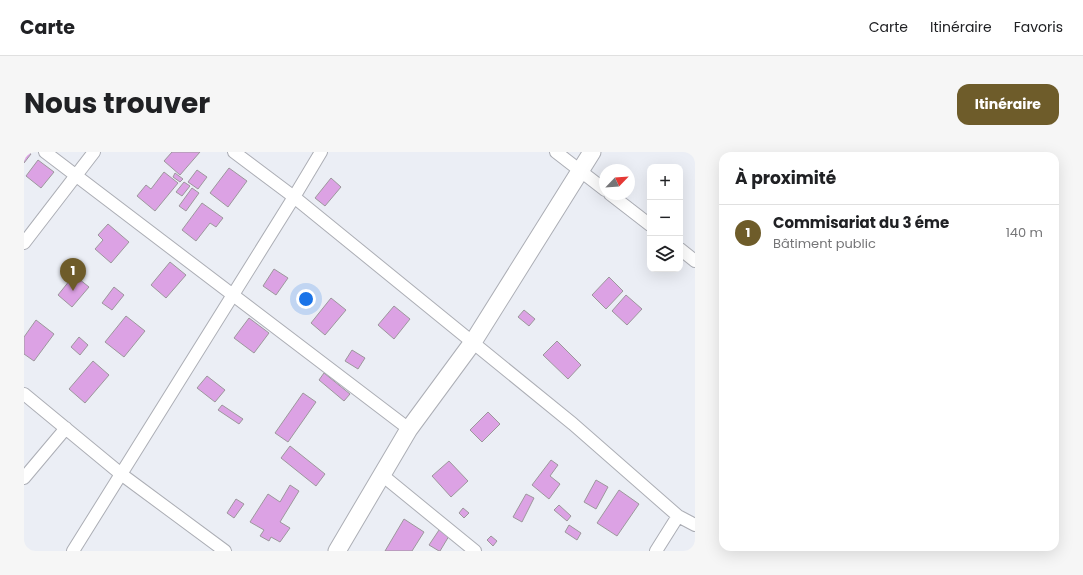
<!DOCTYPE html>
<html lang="fr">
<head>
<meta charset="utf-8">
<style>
  :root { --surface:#fff; --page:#f6f6f6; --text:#202124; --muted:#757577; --line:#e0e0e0; --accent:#6e5c2a }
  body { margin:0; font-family:Poppins,sans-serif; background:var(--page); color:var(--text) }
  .controls { position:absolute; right:12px; top:12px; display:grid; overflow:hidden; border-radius:8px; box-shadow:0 4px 16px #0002 }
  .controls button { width:36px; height:36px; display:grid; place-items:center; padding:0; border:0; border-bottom:1px solid var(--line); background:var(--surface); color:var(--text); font:20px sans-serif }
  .compass { position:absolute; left:575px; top:12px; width:36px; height:36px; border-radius:50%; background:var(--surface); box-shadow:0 4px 16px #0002; rotate:65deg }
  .you { position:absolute; left:282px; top:147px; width:14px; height:14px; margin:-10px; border:3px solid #fff; border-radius:50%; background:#1a73e8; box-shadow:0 0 0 6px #1a73e833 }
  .badge { display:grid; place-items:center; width:26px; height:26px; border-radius:50%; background:var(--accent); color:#fff; font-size:13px; font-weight:700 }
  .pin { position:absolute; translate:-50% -33px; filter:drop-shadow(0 1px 2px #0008) }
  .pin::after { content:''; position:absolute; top:21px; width:14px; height:12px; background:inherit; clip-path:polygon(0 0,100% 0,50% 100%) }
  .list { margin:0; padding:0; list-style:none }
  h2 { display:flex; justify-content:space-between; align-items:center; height:52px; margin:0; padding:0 16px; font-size:17px }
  h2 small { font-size:13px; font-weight:400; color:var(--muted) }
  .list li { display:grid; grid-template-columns:26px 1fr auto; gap:12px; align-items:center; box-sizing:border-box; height:56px; padding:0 16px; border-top:1px solid var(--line) }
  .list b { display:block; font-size:15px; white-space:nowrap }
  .list p { margin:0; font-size:13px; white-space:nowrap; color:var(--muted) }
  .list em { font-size:13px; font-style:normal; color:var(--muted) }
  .icon { flex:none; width:22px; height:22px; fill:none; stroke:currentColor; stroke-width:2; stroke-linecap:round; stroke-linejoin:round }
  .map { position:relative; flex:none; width:671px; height:399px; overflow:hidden; border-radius:12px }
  header { display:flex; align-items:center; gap:24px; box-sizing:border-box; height:56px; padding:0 20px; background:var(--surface); border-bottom:1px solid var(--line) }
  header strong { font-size:19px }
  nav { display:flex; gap:22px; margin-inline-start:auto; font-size:14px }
  .intro { display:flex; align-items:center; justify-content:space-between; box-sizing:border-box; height:96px; padding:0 24px }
  h1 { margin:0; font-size:28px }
  .button { padding:10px 18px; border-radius:12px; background:var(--accent); color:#fff; font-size:14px; font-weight:700 }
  main { display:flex; gap:24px; padding:0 24px }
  aside { flex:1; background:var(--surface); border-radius:12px; box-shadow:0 4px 16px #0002 }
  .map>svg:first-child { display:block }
  .building { fill:#dca2e4; stroke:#9c979c }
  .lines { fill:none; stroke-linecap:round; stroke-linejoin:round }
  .street-casing { stroke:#acaeb5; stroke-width:14 }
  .secondary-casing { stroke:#acaeb5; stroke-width:19 }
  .street { stroke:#fff; stroke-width:12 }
  .secondary { stroke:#fff; stroke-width:17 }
</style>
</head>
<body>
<header>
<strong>Carte</strong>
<nav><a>Carte</a><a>Itinéraire</a><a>Favoris</a></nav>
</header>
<div class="intro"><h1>Nous trouver</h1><a class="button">Itinéraire</a></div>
<main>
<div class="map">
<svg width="671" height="399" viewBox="0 0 671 399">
  <rect width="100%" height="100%" fill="#ebeef5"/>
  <!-- building -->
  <path class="building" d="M0,0H4L7,2L0,11Z
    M148,0H176L156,23L140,9Z
    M14,8L30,20L17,36L2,24Z
    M205,16L223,29L204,55L186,41Z
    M173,18L183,25L174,37L164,30Z
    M140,20L154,31L131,59L113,44L122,33L127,37Z
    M151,21L159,27L156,30L149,25Z
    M307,26L317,35L301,54L291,46Z
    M160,30L166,34L158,44L152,40Z
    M168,36L175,41L162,59L155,54Z
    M178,51L199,66L192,75L186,71L172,89L158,78Z
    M84,72L105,90L87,111L71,97L79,88L74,83Z
    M146,110L162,123L142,146L127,133Z
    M250,117L264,126L252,143L239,134Z
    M50,123L65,135L48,155L34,143Z
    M585,125L599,139L582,157L568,143Z
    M90,135L100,143L88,158L78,151Z
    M602,143L618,157L603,173L588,159Z
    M307,146L322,158L301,183L287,171Z
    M370,154L386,167L370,187L354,173Z
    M500,158L511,167L505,174L494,165Z
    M102,164L121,179L100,205L81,190Z
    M225,166L245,181L230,201L210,186Z
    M12,168L30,182L10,209L0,202V185Z
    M55,185L64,193L56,203L47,195Z
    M533,189L557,213L544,227L519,203Z
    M328,198L341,206L334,217L321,209Z
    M69,209L85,223L61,251L45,237Z
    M300,221L326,242L320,249L295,228Z
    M183,224L201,238L191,250L173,236Z
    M279,241L292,250L264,290L251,281Z
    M198,253L219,267L215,272L194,258Z
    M464,260L476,272L458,290L446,278Z
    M266,294L301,322L292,334L257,306Z
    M527,308L534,313L526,324L536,332L525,347L508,333Z
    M425,309L444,329L427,345L408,324Z
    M572,328L584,335L572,357L560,350Z
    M266,333L275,339L256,370L266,376L256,390L247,385L245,389L236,384L240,378L226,370L244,342L256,350Z
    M595,338L615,352L593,384L573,371Z
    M502,342L510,346L498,370L489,365Z
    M212,347L220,352L210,366L203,361Z
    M535,353L547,364L543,369L530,358Z
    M439,356L445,361L440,366L435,361Z
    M380,367L400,380L388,399H361Z
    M545,373L557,381L553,388L541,380Z
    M415,378L425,384L416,399H415L405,393Z
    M467,384L473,389L469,394L463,388Z"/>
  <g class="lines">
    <defs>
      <path id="street" d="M21,0L385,277
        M210,0L270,45L549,272L654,364L632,399
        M532,0L581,38
        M586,42L626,73
        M0,91L70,0
        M656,97L671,109
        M0,242L97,322L201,399
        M358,323L451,399
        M0,326L42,276
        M654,364L671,373
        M49,399L270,45L297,0"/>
      <path id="secondary" d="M313,399L385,277L449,190L568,0"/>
    </defs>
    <!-- street casing -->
    <use href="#street" class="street-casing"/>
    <!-- secondary casing -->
    <use href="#secondary" class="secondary-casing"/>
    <!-- street -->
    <use href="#street" class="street"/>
    <!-- secondary -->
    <use href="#secondary" class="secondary"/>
  </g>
</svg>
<div class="controls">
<button>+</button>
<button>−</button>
<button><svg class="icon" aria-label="layers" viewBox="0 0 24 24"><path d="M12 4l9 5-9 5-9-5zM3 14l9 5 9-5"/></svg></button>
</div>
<svg class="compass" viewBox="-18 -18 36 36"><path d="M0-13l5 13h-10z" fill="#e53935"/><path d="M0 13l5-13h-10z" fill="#757577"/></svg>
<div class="you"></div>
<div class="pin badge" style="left:49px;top:139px">1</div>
</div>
<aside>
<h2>À proximité<small></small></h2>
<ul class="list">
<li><span class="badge">1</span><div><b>Commisariat du 3 éme</b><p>Bâtiment public</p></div><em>140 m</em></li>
</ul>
</aside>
</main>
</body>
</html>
